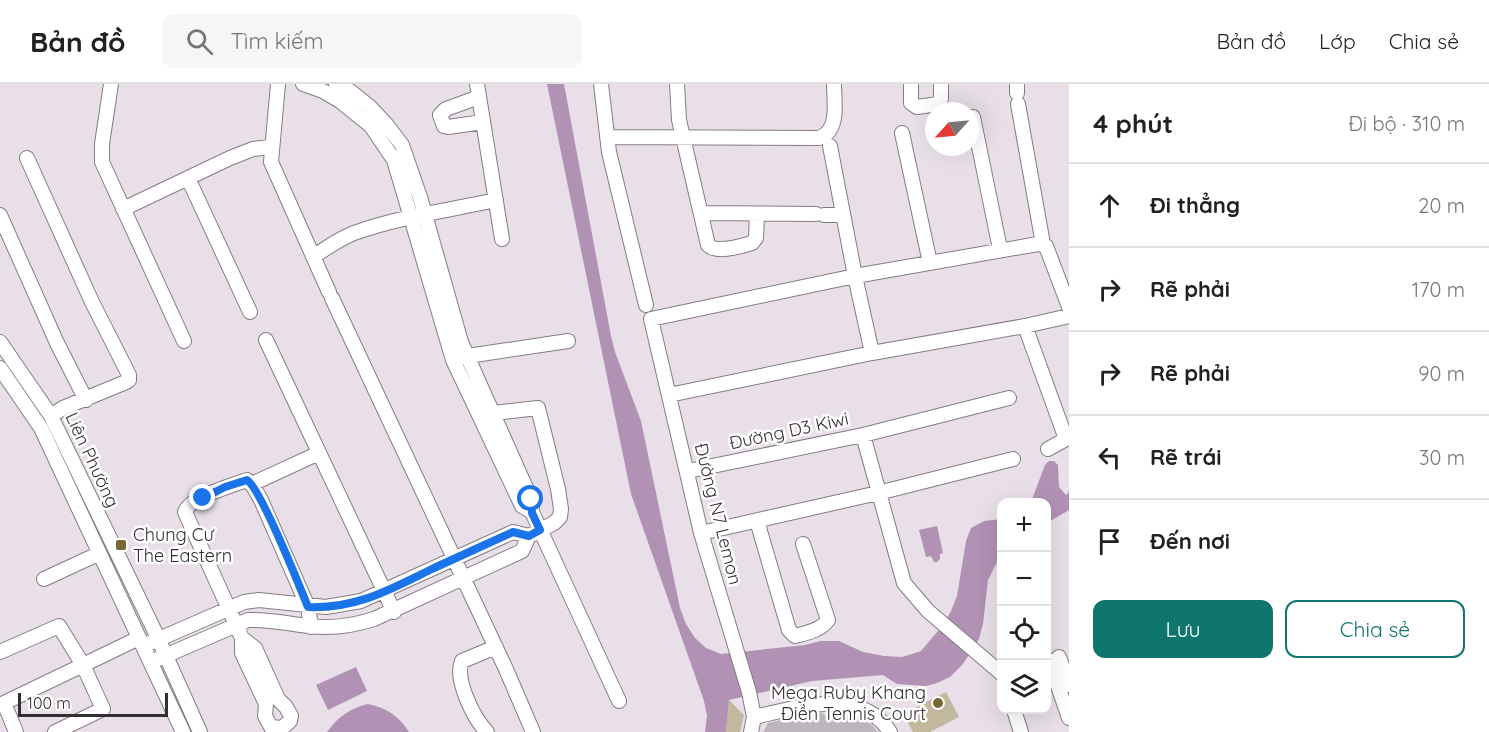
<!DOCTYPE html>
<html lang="vi">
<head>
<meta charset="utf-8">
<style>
  :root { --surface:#fff; --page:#f6f6f6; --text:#202124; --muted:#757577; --line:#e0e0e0; --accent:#0f766e }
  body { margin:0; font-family:Quicksand,sans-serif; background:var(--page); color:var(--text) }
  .controls { position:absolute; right:18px; bottom:18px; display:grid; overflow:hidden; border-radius:12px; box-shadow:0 6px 24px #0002 }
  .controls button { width:54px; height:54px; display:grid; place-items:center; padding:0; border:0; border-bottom:2px solid var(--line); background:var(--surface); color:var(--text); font:30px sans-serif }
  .compass { position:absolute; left:925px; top:18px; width:54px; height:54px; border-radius:50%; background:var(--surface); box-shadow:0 6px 24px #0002; rotate:243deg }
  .scale { position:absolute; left:18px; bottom:15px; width:150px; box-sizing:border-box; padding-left:6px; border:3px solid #322f32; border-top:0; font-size:16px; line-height:21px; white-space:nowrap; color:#322f32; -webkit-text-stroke:4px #fff; paint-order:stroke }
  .stop { position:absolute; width:18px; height:18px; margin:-14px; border:4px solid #1a73e8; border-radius:50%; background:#fff }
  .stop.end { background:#1a73e8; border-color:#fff; box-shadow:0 2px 6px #0008 }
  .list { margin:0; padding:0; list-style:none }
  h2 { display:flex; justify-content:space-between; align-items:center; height:78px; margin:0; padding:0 24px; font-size:26px }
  h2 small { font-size:20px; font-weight:400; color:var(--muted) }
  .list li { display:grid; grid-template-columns:39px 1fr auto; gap:18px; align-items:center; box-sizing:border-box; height:84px; padding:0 24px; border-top:2px solid var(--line) }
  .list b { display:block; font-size:22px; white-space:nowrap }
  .list em { font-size:20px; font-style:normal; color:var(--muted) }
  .actions { display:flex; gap:12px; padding:18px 24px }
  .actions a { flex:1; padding:14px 0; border:2px solid var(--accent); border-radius:12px; text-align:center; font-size:21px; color:var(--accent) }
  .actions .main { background:var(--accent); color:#fff }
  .icon { flex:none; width:33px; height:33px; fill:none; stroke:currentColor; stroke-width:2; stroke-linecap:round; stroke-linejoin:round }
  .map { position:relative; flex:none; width:1069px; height:648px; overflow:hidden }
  header { display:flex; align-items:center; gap:36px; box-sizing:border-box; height:84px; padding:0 30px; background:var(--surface); border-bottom:2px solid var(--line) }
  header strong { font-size:28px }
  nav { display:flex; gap:33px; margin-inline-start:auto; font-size:21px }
  .search { width:420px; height:54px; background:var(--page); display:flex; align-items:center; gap:15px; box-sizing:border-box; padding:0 21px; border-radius:12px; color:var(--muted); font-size:22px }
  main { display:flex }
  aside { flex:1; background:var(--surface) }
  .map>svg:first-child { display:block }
  .green { fill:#c2b89d }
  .water { fill:#b191b4 }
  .building { fill:#bdb5be }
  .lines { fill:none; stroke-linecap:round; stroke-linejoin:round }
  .minor-casing { stroke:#847c85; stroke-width:16 }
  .minor { stroke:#fff; stroke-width:14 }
  .route { stroke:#1a73e8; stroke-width:8 }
  .poi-dot { fill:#796736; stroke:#fff; stroke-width:2 }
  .labels { text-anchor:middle; stroke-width:5; stroke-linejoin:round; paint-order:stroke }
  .street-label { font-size:18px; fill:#322f32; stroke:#fff }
  .poi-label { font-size:18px; fill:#322f32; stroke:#fff; text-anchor:start }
</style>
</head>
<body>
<header>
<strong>Bản đồ</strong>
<div class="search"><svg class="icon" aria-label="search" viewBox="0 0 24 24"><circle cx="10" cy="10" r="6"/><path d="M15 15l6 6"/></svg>Tìm kiếm</div>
<nav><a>Bản đồ</a><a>Lớp</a><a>Chia sẻ</a></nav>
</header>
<main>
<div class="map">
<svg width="1069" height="648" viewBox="0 0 1069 648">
  <rect width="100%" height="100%" fill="#e8dfe9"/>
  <!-- green -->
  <path class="green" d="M946,608L959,633L930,648H913L903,630Z
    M729,616L744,631L740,648H726Z"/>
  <!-- water -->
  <path class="water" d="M547,0H564L611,252L615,268L641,337L680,524L686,540L695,554L706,564L721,570L805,561L821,557H839L863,568L884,572L902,573L912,570L921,567L943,541L951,527L957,512L966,457L971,444L984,437L1001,435V470L988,496L983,540L979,555L963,580L950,593L937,599L926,602L897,600L883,591L812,597L729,616L726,648H705L707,632L704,617L631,410Z
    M1049,377H1054L1058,381L1059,403L1066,411L1069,408V426L1047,439L1046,418H1031L1045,381Z
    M937,442L943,469L940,470V475L937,478H934L931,472L926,473L919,446Z
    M356,583L367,607L328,626L316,601Z
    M368,620C387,624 399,632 409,648H327C338,633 350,624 368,620Z"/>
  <!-- building -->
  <path class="building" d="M821,629L834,636L837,629L858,633L872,641L878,648H763L768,639L789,634L793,637L795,633Z"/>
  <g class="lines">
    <defs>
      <path id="minor" d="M111,0L102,60V78L184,257
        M278,0L271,78L329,208
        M303,0L323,7L340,17L371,42L394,76L453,276L522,422L532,428
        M336,0L350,7L370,23L386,40L402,61L420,113L461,258L531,415L532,428L619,617
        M477,0L502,155
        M601,0L609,68L646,221
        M677,0L679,36L708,161C717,170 741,162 752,159L756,154L757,130
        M911,0V19L917,23L938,20L941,15V0
        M1017,9V0
        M479,13L446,25L440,31L444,42L448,43L483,38
        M1018,20L1043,160
        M973,33L1000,165
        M902,49L930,179
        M607,53L819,54C840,47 834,18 834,0
        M830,62L855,192L872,269
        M27,74L92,218L129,291V296L126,298L63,324L51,332
        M188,94L250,228
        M123,125L230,74L253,65L271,63
        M701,129L816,130
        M0,131L57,259L86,316
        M824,131H843
        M313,173C326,164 339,155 354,149C399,133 449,126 496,116
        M332,214L505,583L533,648
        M1025,242L1066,355L1048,365
        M266,256L394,528
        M0,258L51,332L158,554L200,648
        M461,273L568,257
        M0,284L41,344L183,648
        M669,311L872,269L1025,242L1069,232
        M863,351L904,499L928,527L1002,590
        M688,387L863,351L1009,314
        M252,400L319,369
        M757,437L789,546L795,552C807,549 821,546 828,536L803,460
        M701,449L878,409L1013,375
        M44,495L98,470
        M242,554L255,564L278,615L286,623L291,632L290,637L282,644L271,643L265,632L266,620L242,569V554L185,428C189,414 232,401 247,396L253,402L261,416L308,523L311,543
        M143,562L244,518L259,516L326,523L361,517L513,448L529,452L554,439L560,433L561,425L558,405L538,324L493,329
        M0,568L59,542L83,581L4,619L16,648
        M1059,573L1069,601
        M1049,576L1069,634
        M151,578L248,536C269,535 289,540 309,542C332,545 352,542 374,535L522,467L529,452
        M1014,626L1021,648
        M754,633C796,624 861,602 890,648
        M55,648L103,625L83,581L139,554
        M487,648C474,635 454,595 462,577L496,563
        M751,648L754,633L749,608L701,449L651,235L855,192L1038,160L1046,162L1069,223"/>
    </defs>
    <!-- minor casing -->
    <use href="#minor" class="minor-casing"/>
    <!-- minor -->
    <use href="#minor" class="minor"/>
  </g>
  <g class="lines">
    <!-- route -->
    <path class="route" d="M203,414L225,403L247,396C261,405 299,501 308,523C357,525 391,505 434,484C460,472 487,460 513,448L529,452L540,446L532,429L531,415"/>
  </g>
  <!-- markers -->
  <g class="poi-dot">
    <rect x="115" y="455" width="12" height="12" rx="3"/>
    <circle cx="938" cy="619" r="6"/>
  </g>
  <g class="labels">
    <!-- street labels -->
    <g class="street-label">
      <text transform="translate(789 347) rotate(-12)" y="6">Đường D3 Kiwi</text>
      <text transform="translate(92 376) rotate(65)" y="6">Liên Phường</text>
      <text transform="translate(718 430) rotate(76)" y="6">Đường N7 Lemon</text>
    </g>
    <!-- poi labels -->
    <g class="poi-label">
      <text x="133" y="457">Chung Cư<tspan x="133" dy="21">The Eastern</tspan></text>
      <text x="926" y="615" text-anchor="end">Mega Ruby Khang<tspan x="926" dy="21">Điền Tennis Court</tspan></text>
    </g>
  </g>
</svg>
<div class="controls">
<button>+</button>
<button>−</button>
<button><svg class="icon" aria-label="locate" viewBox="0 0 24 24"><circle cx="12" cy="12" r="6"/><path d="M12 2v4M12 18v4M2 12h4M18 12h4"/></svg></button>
<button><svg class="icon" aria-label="layers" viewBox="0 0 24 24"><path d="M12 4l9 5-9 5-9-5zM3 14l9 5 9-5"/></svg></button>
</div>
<svg class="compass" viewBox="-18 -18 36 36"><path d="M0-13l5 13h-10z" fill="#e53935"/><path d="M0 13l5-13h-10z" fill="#757577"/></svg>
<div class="scale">100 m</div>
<div class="stop" style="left:531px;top:415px"></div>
<div class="stop end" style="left:203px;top:414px"></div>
</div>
<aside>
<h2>4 phút<small>Đi bộ · 310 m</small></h2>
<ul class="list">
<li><svg class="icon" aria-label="ahead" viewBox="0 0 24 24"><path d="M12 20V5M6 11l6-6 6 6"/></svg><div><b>Đi thẳng</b></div><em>20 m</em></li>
<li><svg class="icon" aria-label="right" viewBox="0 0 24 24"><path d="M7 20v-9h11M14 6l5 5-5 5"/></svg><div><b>Rẽ phải</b></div><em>170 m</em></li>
<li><svg class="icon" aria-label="right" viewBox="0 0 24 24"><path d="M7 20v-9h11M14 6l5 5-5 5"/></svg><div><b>Rẽ phải</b></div><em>90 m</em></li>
<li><svg class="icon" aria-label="left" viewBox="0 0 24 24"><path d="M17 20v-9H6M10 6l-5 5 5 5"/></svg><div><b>Rẽ trái</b></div><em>30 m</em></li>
<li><svg class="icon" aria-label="arrive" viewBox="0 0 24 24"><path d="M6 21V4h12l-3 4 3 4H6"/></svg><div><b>Đến nơi</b></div></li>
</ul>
<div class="actions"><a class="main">Lưu</a><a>Chia sẻ</a></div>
</aside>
</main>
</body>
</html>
